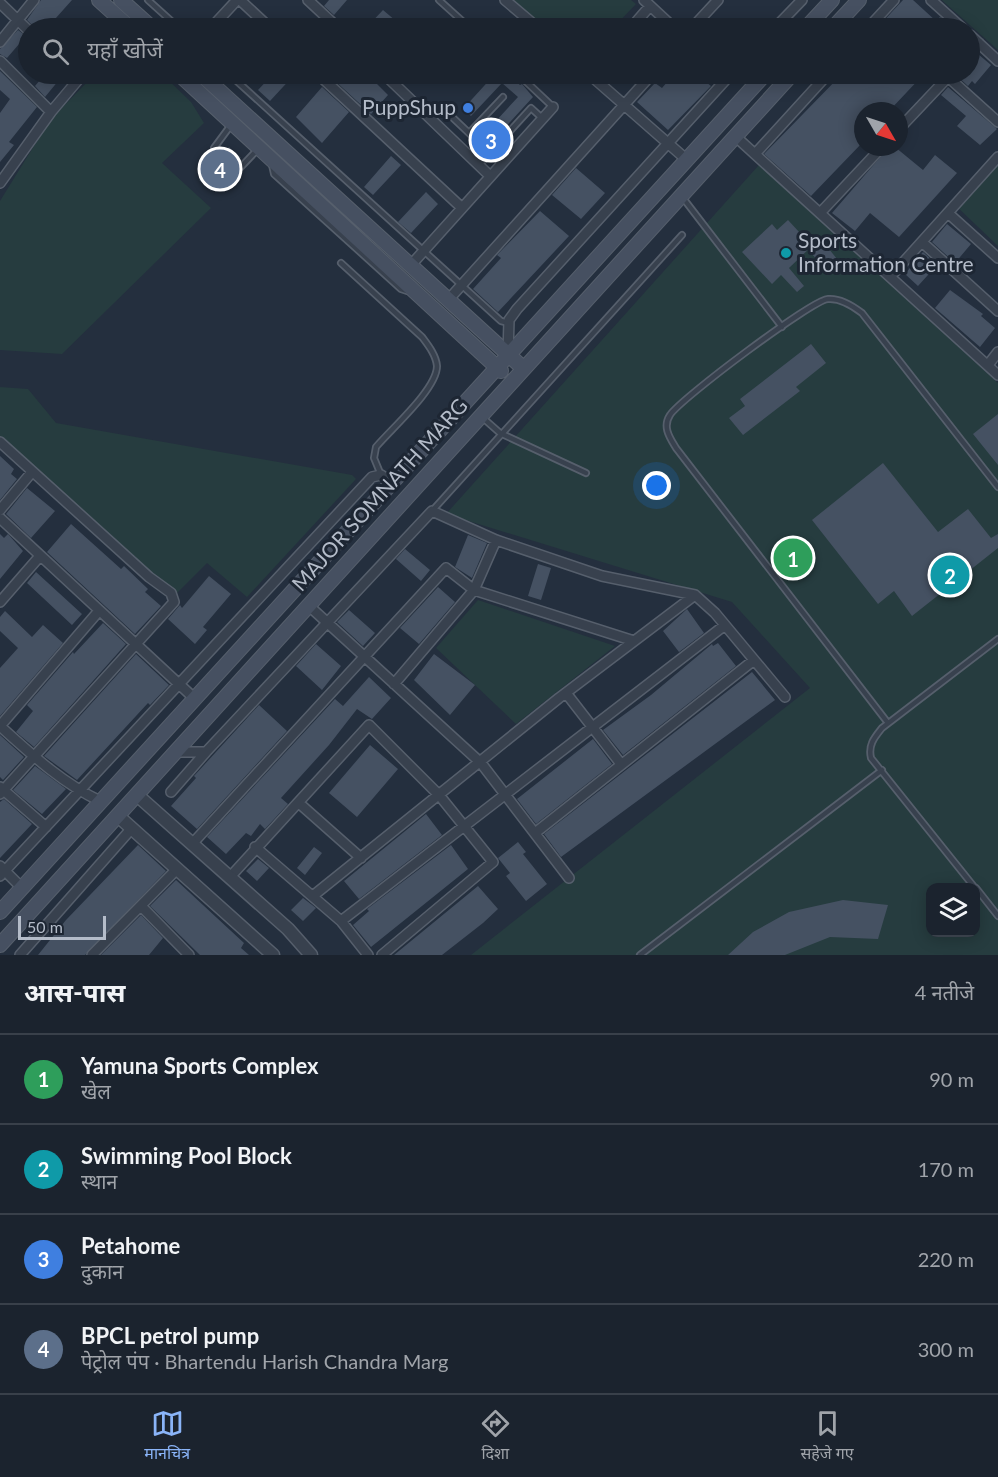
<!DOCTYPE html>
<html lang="hi">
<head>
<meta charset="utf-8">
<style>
  :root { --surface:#1b232e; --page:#282f3a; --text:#f1f3f6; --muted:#a0a4aa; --line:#39404a; --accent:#8ab4f8 }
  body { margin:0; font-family:Lato,"Noto Sans Devanagari",sans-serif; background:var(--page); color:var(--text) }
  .controls { position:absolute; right:18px; bottom:18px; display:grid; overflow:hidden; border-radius:12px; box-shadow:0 3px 15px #0003 }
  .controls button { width:54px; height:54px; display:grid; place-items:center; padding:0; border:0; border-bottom:2px solid var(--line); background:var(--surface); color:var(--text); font:30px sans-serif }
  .compass { position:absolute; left:854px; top:102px; width:54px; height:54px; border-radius:50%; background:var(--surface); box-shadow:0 3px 15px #0003; rotate:129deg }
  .scale { position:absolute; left:18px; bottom:15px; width:88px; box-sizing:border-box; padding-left:6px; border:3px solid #b4bcc9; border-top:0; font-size:16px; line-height:21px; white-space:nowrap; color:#b4bcc9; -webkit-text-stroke:4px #1d2633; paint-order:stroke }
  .you { position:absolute; left:657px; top:486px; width:21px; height:21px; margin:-15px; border:4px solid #fff; border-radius:50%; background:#1a73e8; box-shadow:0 0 0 9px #1a73e833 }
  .badge { display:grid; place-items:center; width:39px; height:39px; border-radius:50%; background:var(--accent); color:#fff; font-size:20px; font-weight:700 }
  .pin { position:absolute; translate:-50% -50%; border:3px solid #fff; box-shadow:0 2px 6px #0006 }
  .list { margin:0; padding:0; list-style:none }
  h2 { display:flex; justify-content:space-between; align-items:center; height:78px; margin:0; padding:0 24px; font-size:26px }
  h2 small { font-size:20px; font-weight:400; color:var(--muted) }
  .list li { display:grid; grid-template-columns:39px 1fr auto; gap:18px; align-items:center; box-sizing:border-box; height:90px; padding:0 24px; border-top:2px solid var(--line) }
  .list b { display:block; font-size:22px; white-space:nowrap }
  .list p { margin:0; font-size:20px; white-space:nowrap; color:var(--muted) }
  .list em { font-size:20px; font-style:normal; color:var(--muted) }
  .icon { flex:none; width:33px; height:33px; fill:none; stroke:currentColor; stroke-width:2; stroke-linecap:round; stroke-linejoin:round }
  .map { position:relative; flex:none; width:998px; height:955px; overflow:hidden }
  .search { position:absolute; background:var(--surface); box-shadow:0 3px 15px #0003; left:18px; right:18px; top:18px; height:66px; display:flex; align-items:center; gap:15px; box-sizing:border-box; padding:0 21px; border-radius:33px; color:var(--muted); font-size:22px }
  .sheet { height:438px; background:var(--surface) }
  nav { display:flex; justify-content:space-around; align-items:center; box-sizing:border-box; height:84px; border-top:2px solid var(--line); background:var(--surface); font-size:16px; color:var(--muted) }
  nav a { display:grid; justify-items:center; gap:3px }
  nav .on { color:var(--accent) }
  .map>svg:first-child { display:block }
  .green { fill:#263c3f; fill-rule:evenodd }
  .building { fill:#455162 }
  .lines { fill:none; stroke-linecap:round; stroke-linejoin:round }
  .service-casing { stroke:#565f6c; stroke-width:8 }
  .minor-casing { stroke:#565f6c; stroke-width:12 }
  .tertiary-casing { stroke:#565f6c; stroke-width:15 }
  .secondary-casing { stroke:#565f6c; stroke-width:16 }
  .service { stroke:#38414e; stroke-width:4.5 }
  .minor { stroke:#38414e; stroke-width:9 }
  .tertiary { stroke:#38414e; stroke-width:12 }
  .secondary { stroke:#465061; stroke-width:14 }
  .shop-dot { fill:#3f7fe0; stroke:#1d2633; stroke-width:2 }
  .culture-dot { fill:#0f9aa8; stroke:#1d2633; stroke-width:2 }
  .labels { text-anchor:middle; stroke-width:6; stroke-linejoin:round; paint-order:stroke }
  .poi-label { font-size:21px; fill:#b4bcc9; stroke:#1d2633; text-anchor:end }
  .street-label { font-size:21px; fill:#b4bcc9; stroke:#1d2633 }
</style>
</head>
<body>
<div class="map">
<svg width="998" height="955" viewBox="0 0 998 955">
  <rect width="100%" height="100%" fill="#242f3e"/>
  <!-- green -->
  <path class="green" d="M514,0H631L636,4L613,28H543Z
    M942,0H998V50L945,3Z
    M95,74H162L191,102L204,123L162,163L211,208L62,354L0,350V201L50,120Z
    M998,151V246L953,203Z
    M759,165L998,383V955H471L810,688L732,602L446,514ZM930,888H976V932H930Z
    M0,387L28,389L56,423L352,475L356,479L247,597L207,563L172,598L0,441Z
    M478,600L615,646L516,724L436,648Z"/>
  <!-- building -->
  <path class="building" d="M41,0H72L47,28H35L27,20Z
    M329,0H347L334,15L324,6Z
    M903,0H913L936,21L940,17L952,28H877Z
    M383,10L396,21L389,28H366Z
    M18,30L26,36L7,58L0,54V49Z
    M978,54L991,65L975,84L972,81L968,86L957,76L960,74H969V62Z
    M0,71L37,107L9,142L14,145L0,162V113L10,99L0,90Z
    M45,74H51L59,80L45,97L35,86Z
    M273,74H295L270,101L258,90Z
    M338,74H367L388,95L371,114L333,79Z
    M493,74H511L509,75L520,85L522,84L533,97L490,144L482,136L518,97L502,83L471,116L463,109L494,75Z
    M674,74H696L711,86L668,130L637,102L655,83L662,88Z
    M842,74H924L889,111H863V142L811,196L764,154Z
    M322,87L349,112L322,143L296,117Z
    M948,87L997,129L980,145L957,126L966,116L941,95Z
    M229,147L241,158L229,165V171L211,191L199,180L218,160L223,159L224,153Z
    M889,147H895L923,170L935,155L957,173L899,237L870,213L855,231L832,213Z
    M391,156L401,165L373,195L364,187Z
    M576,168L605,193L581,219L552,195Z
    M426,192L438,204L411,233L398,222Z
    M540,211L569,236L498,312L473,289L501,258L497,255Z
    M788,220L812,246L789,268L804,286L797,292L781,275L772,284L742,252L772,224L777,230Z
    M947,224L971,244L955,263L932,242Z
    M825,244L837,259L825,269L812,254Z
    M923,252L937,265L918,286L905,274Z
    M950,290L983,314L981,316L995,328L980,347L935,308Z
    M811,344L826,363L796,387L800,391L743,435L729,418L745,406L740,399Z
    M998,414V465L973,434Z
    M0,456L14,469L11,474L17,479L0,500Z
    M883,463L938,532L968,509L991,538L998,534V548L912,616L894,591L878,604L812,520Z
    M27,488L55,511L31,538L6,514Z
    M71,524L121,569L124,566L148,589L145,592L161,606L135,634L47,552Z
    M0,534L4,538L8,534L23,551L0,579Z
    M468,535L487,543L472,578L455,567Z
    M405,549L430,570L421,581L396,559Z
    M538,564L551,568L541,600L528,596Z
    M36,572L82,614L72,625L27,583Z
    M209,576L231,594L203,627L207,630L195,644L168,619L180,605L182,608Z
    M438,587L455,602L419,644L400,628Z
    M687,609L704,633L679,652L663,631Z
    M349,610L375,633L363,646L337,622Z
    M5,611L32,637L43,625L63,643L0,716V668L18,648L0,631V617Z
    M103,623L126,644L34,747L16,732L33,711L27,705L73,652L74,654Z
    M718,643L736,666L623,755L603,730L651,695L712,644L713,646Z
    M316,644L341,666L322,690L296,666Z
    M136,654L169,685L150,705L148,703L77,780L44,756Z
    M434,654L475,685L450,715L414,680Z
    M752,672L775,700L561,857L544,834Z
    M369,677L391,698L372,719L357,709L329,745L281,798L288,804L265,829L260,824L251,836L246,833L226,854L207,837L335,699L343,706Z
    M259,705L287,731L197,829L171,806L196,778L194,776Z
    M0,735L24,757L3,780L0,777Z
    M593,739L612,764L536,824L517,799Z
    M370,745L398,769L357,817L329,793Z
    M35,766L66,789L42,814L13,790Z
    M4,799L32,824L0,858V802Z
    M426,814L442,835L359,899L344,881Z
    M518,842L526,852L523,854L547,884L526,901L506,876L510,873L498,858Z
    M138,845L166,871L85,955H38L66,920Z
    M451,845L468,869L371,947L353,925L369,911L367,909Z
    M314,847L322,853L305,875L297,868Z
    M258,859L269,868L257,881L246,871Z
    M176,880L244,943L241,948L249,955H200L150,906Z
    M478,886L498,909L483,923L442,955H394Z
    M303,898L316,908L303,921L291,910Z
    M843,900L888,905L878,939L830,937L785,955H728L753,932L789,912Z
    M141,915L163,938L149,955H101Z"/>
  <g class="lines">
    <defs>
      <path id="service" d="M148,0L179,28
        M439,0L470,28
        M229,74L501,321L509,323
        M518,74L553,107
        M451,116L490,153
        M469,133L503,97
        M220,156L214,148L231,125
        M272,165L274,174L401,289L407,291
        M479,165L531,108L542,118
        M233,168H240L257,150
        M683,198L782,327
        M341,263L422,337C428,345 436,355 437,366C437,389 391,429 376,447L374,458L381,475
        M483,418L500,433L586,473
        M432,511L682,235
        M888,723L676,448C670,438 662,427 670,415C680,399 812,300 828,299C840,298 853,306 862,313L998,487
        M975,888L871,758C868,745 874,738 882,728L998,639
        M976,888L998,916
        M640,955L882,770"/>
      <path id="minor" d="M240,0L270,28
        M308,0L338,28
        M505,0L538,28
        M644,0L674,28
        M931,0L962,28
        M0,3L28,30
        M211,28L237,0
        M631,28L650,6
        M692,28L718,0
        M775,28L802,0
        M868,28L894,0
        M970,35L998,61
        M0,42L34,0
        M970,53L979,43
        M0,61L51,112
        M318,74L461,207
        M384,74L490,176
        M589,74L687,160
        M948,77L998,122
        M899,129L951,74
        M735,136L998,375
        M755,154L828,74
        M0,183L51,112L83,74
        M821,212L882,147
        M949,214L998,258
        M923,243L998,311
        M411,265L553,107
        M891,276L998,157
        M449,299L652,74
        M508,354L509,320L517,309L731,74
        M988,365L998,352
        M0,442L149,577L171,593L174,602L0,794
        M0,510L32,472
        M0,518L194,698
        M0,602L40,556
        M308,605L481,763L569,878
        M394,684L474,590L496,540
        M566,693L621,764
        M0,726L98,612
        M0,726C31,754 62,783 100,801
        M176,752H206L432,511L496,540L602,576L695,595L715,613L785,697
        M0,787L46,827
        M171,792L206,752
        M300,804L361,858
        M535,833L754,660
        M192,844L446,568L474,590L634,641
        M255,847L341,921L368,955
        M0,866L22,888
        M0,876L372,477L381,475L391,482
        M230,877L369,725L439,795L493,862L382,955
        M314,895L559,698L695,595
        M141,906L189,955
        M341,921L725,625
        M20,955L132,828
        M92,955L177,869"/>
      <path id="tertiary" d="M137,795L288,929L311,955
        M118,816L273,955"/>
      <path id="secondary" d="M99,0L130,28
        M121,0L152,28
        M806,28L832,0
        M833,28L859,0
        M179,74L501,371
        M201,74L523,368
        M0,912L765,74
        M0,945L792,74"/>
    </defs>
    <!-- service casing -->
    <use href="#service" class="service-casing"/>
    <!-- minor casing -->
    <use href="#minor" class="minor-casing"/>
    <!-- tertiary casing -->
    <use href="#tertiary" class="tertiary-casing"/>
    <!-- secondary casing -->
    <use href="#secondary" class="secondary-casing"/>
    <!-- service -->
    <use href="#service" class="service"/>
    <!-- minor -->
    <use href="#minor" class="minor"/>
    <!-- tertiary -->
    <use href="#tertiary" class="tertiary"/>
    <!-- secondary -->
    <use href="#secondary" class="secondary"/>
  </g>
  <!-- markers -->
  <circle class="shop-dot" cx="468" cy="108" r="6"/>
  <circle class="culture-dot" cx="786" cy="253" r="6"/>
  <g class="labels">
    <!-- poi labels -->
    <g class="poi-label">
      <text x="456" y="115">PuppShup</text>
      <text x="798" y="248" text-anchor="start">Sports<tspan x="798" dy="24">Information Centre</tspan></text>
    </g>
    <!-- street labels -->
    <g class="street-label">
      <text transform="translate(380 495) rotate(-48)" y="7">MAJOR SOMNATH MARG</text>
    </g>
  </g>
</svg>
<div class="controls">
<button><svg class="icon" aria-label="layers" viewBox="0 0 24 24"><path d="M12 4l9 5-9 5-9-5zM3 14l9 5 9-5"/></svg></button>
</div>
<svg class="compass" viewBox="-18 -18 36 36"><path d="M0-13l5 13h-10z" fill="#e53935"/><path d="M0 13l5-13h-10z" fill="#a0a4aa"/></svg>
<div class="scale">50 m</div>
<div class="you"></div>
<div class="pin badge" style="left:793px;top:558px;background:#2e9e5b">1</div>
<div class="pin badge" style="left:950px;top:575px;background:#0f9aa8">2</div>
<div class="pin badge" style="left:491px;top:140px;background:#3f7fe0">3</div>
<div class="pin badge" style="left:220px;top:169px;background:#5c6f8a">4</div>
<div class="search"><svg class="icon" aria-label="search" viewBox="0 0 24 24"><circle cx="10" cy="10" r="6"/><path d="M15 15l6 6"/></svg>यहाँ खोजें</div>
</div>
<section class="sheet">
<h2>आस-पास<small>4 नतीजे</small></h2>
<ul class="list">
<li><span class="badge" style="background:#2e9e5b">1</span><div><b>Yamuna Sports Complex</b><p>खेल</p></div><em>90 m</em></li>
<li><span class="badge" style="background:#0f9aa8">2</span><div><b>Swimming Pool Block</b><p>स्थान</p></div><em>170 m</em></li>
<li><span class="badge" style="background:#3f7fe0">3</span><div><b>Petahome</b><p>दुकान</p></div><em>220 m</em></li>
<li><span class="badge" style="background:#5c6f8a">4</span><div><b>BPCL petrol pump</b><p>पेट्रोल पंप · Bhartendu Harish Chandra Marg</p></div><em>300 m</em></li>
</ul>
</section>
<nav>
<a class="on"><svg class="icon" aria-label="map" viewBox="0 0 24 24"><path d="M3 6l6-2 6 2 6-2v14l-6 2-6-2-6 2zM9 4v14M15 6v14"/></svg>मानचित्र</a>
<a><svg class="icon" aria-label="directions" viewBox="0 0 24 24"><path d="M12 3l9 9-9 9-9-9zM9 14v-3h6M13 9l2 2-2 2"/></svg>दिशा</a>
<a><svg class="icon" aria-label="saved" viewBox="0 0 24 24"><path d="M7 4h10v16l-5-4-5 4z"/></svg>सहेजे गए</a>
</nav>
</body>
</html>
